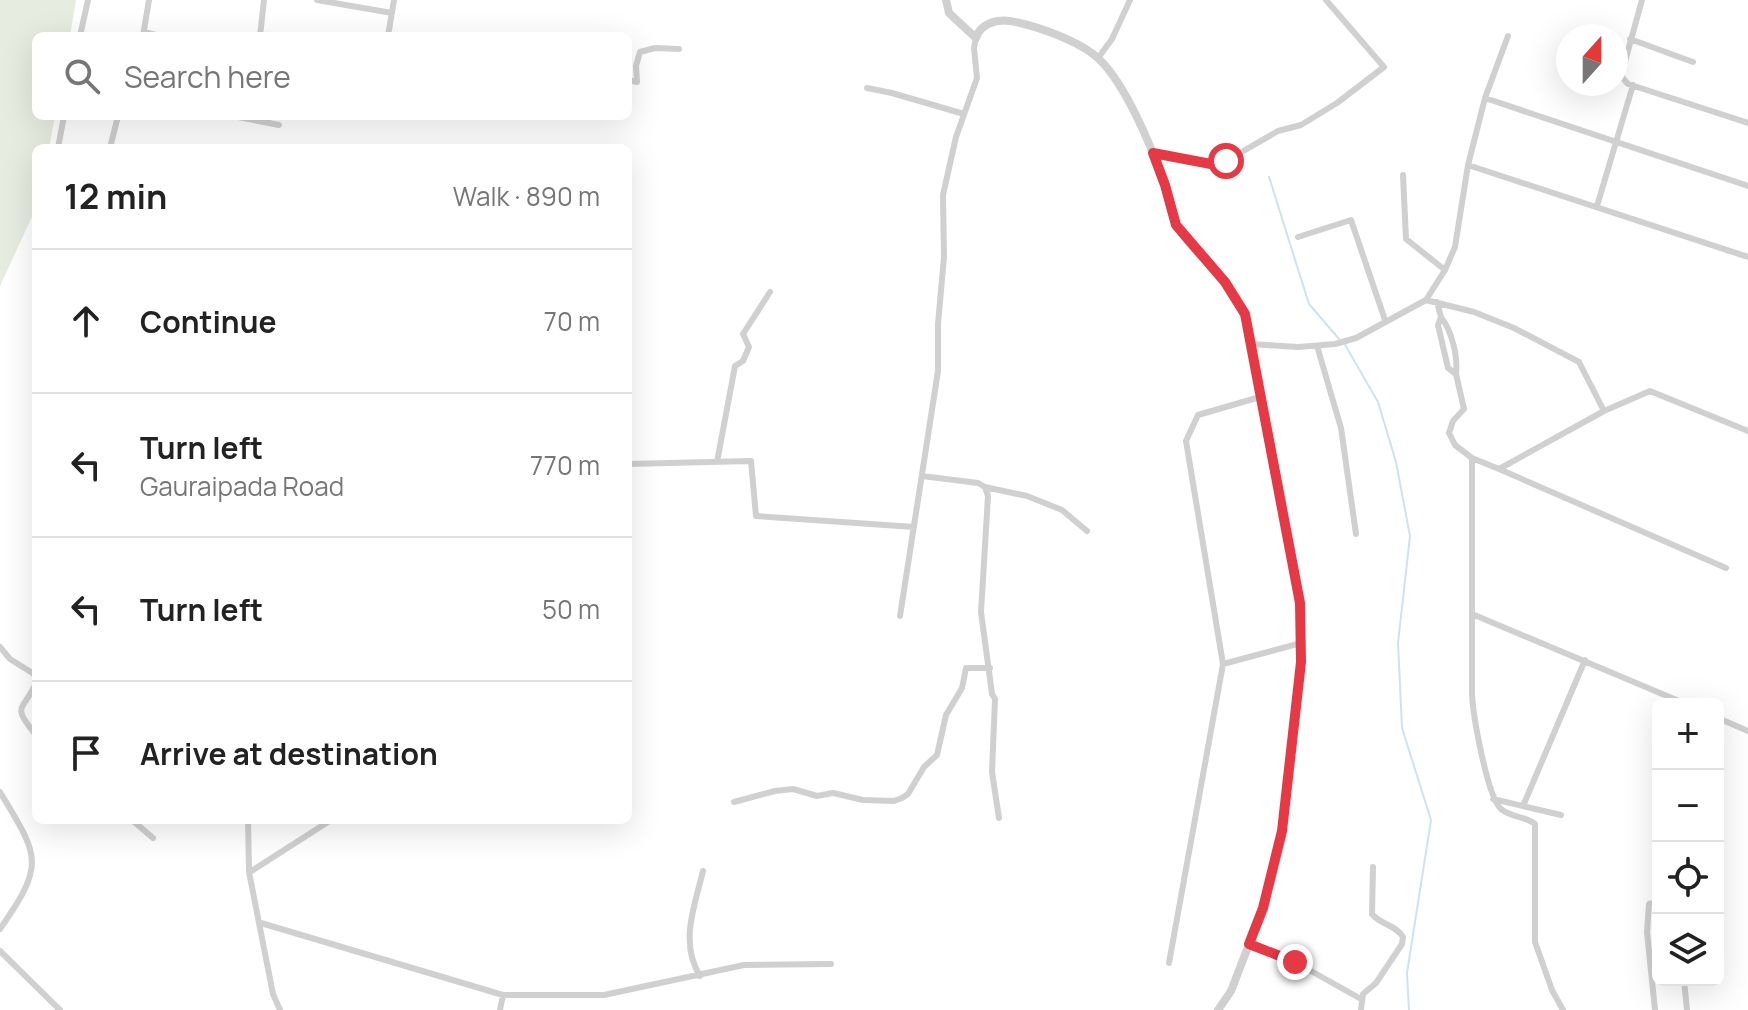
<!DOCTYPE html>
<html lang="en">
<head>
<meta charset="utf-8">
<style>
  :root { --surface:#fff; --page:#f6f6f6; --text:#222; --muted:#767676; --line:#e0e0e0 }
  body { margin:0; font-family:Manrope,sans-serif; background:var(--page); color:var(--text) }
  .controls { position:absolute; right:24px; bottom:24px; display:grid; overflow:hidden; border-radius:12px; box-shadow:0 8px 32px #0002 }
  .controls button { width:72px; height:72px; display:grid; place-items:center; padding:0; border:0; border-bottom:2px solid var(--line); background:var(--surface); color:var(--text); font:40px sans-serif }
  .compass { position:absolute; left:1556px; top:24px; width:72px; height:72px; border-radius:50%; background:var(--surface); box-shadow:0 8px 32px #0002; rotate:21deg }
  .stop { position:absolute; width:24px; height:24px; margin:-18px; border:6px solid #e63946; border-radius:50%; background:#fff }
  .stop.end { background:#e63946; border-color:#fff; box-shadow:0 2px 8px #0008 }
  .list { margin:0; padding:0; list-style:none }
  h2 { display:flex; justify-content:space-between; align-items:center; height:104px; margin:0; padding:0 32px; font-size:34px }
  h2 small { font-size:26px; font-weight:400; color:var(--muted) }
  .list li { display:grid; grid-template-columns:52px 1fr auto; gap:24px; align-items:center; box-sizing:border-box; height:144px; padding:0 32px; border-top:2px solid var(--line) }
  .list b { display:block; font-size:30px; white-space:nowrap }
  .list p { margin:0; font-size:26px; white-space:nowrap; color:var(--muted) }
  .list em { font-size:26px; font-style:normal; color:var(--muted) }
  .icon { flex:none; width:44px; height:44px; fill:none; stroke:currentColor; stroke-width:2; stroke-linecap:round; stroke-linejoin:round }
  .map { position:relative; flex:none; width:1748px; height:1010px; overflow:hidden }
  .search { position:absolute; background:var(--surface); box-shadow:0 8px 32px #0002; left:32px; top:32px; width:600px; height:88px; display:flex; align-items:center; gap:20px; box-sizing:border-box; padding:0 28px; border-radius:12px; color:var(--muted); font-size:30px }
  .panel { position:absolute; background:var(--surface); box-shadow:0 8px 32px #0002; left:32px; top:144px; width:600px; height:680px; border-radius:12px }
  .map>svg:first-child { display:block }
  .green { fill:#e6ecdf }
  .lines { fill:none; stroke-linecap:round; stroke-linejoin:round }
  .stream { stroke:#cfe2ee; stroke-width:2 }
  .minor { stroke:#d0d0d0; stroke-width:6 }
  .tertiary { stroke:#d0d0d0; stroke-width:8 }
  .route { stroke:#e63946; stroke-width:10 }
</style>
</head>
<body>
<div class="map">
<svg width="1748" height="1010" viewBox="0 0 1748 1010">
  <rect width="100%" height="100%" fill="#fff"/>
  <!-- green -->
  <path class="green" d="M0,0H76L70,36H36V116H55L49,148H36V208L0,286Z"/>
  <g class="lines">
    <!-- stream -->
    <path class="stream" d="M1269,177L1309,304L1339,339
      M1344,343L1378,402L1396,462L1410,536L1398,643L1402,728L1431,820L1407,973L1409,1010"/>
    <!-- minor -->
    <path class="minor" d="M317,0L392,13
      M1642,0L1621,76L1628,84L1748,123
      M144,32L160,36
      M80,36L88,0
      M143,36L149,0
      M260,36L264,0
      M388,36L394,0
      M1630,39L1693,62
      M1098,58L1112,39L1130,0
      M628,80L637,82L636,66L640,52L655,48L679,49
      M867,88L892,93L964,114
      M1485,98L1508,36
      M233,116L279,125
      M58,148L64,116
      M110,148L118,116
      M1153,153L1211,164L1226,161L1278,131L1301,125L1337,103L1384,67L1326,0
      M1468,165L1748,257
      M1403,175L1406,239L1445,270
      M1597,206L1633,85
      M1298,237L1351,220L1385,320
      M1426,300L1445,270L1455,247L1468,165L1485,98L1748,186
      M1437,302L1441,317L1438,325L1448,368L1456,374L1464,409L1453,421L1449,433L1455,445L1472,458V694C1473,715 1487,796 1501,809C1510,817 1525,816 1535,824V942L1552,990L1563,1010
      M1441,317C1452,331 1458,357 1456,374
      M1250,344L1298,347L1335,344L1356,338L1426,300L1474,312L1514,328L1579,362L1604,411L1650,391L1748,431
      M1317,346L1341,428L1356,534
      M1604,411L1499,469L1726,568
      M1472,458L1499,469
      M717,462L735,366L743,361L749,347L743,334L770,292
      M628,464L751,461L756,516L914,527
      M922,476L978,483L985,487L988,496L981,612L992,694L995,699L992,772L999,818
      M985,487L1027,496L1062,510L1087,531
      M1472,614L1686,704
      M900,616L938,371V324L944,257L943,195L956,137L977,78L974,48L976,38
      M0,647L10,659L34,674L36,681
      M1223,664L1301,643
      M36,683C24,711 10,704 36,735
      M1718,718L1748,731
      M0,792C39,857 46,863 0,929
      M1493,799L1561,815
      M734,802L775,791L793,789L817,796L833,793L863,800L894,801L902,798L908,794L924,767L937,755L946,715L962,688L966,668H990
      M1523,806L1585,660
      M132,820L153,838
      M248,820L249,872L273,994L280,1010
      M250,872L331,820
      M261,923L503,995H604L744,965L831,964
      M1249,944L1295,962L1361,999
      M0,951L60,1010
      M1169,963L1223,664L1186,441L1198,415L1260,397
      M700,976C679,943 695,905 703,871
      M1684,980L1687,1010
      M500,1010L503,995
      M1361,1010L1363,994L1376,983L1402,944L1403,937C1396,925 1381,925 1372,914L1373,867
      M1655,1010L1647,932L1649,904L1658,902"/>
    <!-- tertiary -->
    <path class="tertiary" d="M946,0L949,13L976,38C980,24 996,19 1010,21C1035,25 1080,41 1099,59C1126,85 1151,146 1164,182C1169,196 1170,215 1178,228C1191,249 1211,264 1226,283C1233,293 1238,304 1245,314L1300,603L1301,662L1282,831L1263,908L1231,991L1218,1010"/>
  </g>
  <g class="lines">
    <!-- route -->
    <path class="route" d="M1226,161L1211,164L1153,153L1165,185L1176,225L1225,282L1245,314L1300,603L1301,662L1282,831L1263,908L1249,944L1295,962"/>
  </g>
</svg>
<div class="controls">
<button>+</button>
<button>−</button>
<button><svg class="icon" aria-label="locate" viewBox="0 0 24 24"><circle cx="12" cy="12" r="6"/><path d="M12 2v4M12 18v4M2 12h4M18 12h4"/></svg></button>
<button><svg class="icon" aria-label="layers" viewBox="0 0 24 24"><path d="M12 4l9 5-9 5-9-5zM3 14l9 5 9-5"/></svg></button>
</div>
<svg class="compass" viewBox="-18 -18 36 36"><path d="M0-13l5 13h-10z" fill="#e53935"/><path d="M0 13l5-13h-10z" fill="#767676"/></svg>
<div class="stop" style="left:1226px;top:161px"></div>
<div class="stop end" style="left:1295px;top:962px"></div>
<div class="search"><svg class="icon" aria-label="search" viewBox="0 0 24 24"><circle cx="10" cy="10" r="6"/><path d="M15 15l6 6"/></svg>Search here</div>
<section class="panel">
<h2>12 min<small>Walk · 890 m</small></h2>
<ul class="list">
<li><svg class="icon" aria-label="ahead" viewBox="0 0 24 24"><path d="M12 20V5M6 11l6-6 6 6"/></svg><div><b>Continue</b></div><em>70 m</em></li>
<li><svg class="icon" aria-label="left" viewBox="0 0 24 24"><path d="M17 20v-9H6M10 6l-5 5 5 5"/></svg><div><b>Turn left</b><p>Gauraipada Road</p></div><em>770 m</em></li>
<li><svg class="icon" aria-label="left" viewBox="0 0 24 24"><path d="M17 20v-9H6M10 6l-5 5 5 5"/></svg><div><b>Turn left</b></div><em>50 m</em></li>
<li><svg class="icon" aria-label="arrive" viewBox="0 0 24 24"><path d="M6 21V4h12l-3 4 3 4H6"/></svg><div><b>Arrive at destination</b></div></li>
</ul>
</section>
</div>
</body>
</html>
